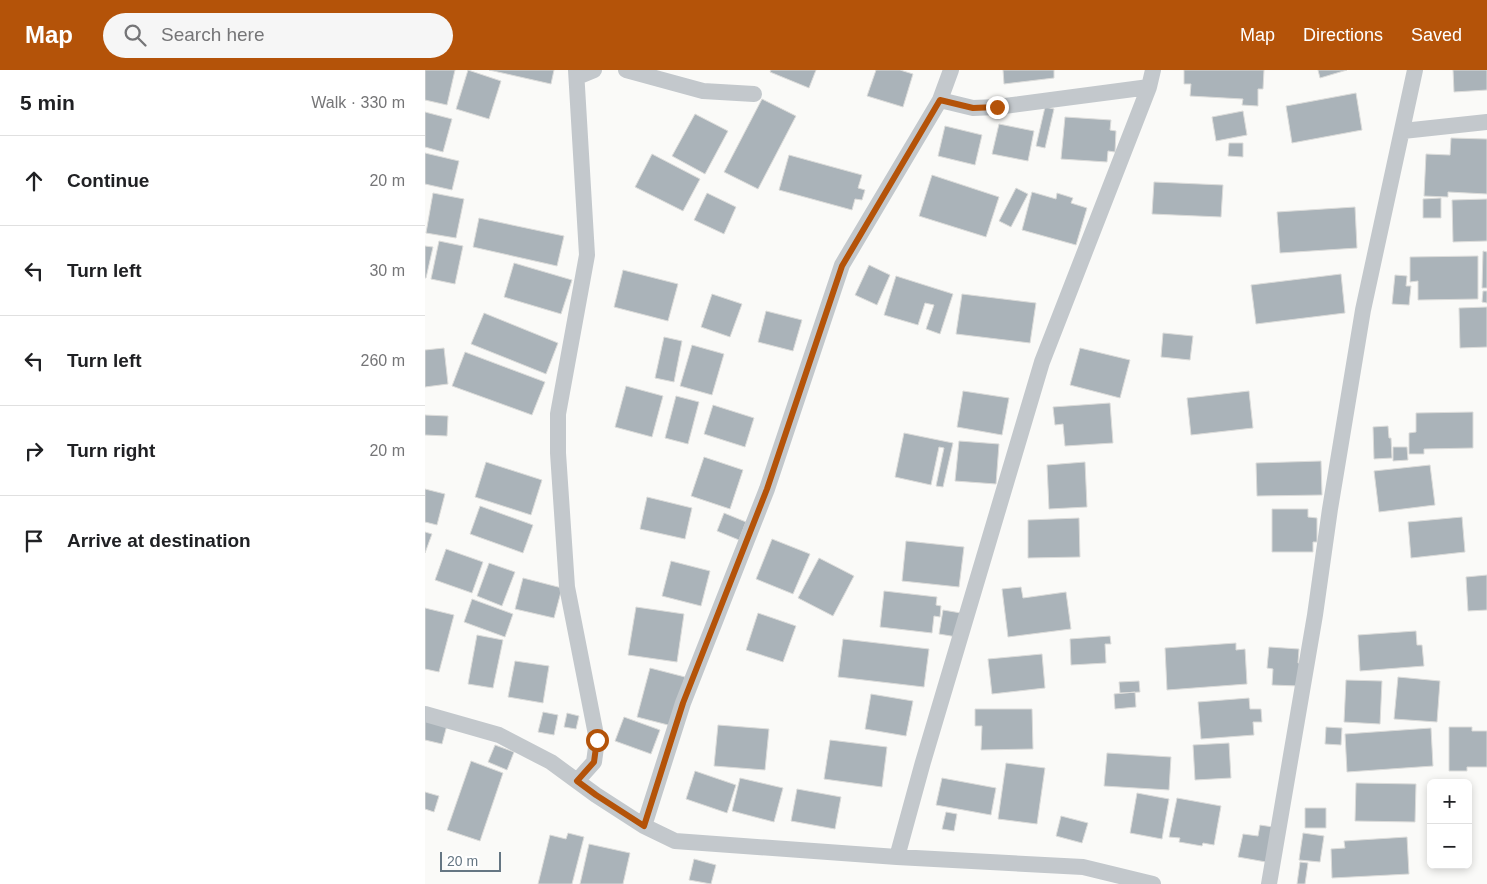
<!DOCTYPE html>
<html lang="en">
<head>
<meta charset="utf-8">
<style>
  :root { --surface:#fff; --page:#f6f6f6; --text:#202124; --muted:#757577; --line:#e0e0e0; --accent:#b45309 }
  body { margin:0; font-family:Arial,sans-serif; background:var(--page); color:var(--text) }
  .controls { position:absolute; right:15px; bottom:15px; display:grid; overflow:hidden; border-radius:8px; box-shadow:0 2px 8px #0003 }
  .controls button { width:45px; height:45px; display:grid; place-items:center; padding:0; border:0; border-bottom:1px solid var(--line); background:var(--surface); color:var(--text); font:25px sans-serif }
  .scale { position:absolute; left:15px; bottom:12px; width:61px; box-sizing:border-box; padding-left:5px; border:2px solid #657683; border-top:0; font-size:14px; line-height:18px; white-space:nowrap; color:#657683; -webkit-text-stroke:4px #fff; paint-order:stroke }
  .stop { position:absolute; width:15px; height:15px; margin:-11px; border:4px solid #b45309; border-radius:50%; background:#fff }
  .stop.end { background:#b45309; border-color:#fff; box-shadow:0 1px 5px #0008 }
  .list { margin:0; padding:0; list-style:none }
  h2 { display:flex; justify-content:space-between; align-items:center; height:65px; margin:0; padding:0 20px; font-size:21px }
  h2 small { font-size:16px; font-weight:400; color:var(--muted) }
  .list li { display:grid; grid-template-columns:32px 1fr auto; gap:15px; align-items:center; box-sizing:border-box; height:90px; padding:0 20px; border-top:1px solid var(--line) }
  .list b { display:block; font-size:19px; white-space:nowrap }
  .list em { font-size:16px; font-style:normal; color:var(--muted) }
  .icon { flex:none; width:28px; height:28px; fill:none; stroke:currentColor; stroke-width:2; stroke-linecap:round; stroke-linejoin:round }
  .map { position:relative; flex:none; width:1062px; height:814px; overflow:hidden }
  header { display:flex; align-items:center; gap:30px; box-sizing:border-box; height:70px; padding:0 25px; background:var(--accent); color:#fff }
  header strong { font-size:24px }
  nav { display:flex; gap:28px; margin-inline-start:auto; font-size:18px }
  .search { width:350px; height:45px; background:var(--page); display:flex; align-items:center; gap:12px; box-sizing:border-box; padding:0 18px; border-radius:28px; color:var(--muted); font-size:19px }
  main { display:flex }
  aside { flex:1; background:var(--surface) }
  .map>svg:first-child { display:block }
  .building { fill:#aab3b9; stroke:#dcdcda }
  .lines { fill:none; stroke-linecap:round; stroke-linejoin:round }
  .minor { stroke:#c3c8cc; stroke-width:16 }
  .route { stroke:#b45309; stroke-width:6 }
</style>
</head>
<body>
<header>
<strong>Map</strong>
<div class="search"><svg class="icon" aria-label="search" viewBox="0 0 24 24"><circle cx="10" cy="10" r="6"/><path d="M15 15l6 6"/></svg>Search here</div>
<nav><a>Map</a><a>Directions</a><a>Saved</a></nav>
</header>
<main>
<aside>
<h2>5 min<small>Walk · 330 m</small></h2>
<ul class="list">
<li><svg class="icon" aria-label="ahead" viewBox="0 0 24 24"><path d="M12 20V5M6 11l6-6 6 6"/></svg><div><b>Continue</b></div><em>20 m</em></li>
<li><svg class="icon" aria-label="left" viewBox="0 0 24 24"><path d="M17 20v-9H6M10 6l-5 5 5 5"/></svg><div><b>Turn left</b></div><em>30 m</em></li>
<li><svg class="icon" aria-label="left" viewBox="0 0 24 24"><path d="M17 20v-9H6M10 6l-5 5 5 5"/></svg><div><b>Turn left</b></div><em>260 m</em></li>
<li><svg class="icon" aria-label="right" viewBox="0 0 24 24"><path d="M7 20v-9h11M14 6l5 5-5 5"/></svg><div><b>Turn right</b></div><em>20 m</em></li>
<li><svg class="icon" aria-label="arrive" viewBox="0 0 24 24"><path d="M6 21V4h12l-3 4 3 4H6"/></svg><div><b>Arrive at destination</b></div></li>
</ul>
</aside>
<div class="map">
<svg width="1062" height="814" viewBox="0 0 1062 814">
  <rect width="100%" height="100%" fill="#fafaf8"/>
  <!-- building -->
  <path class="building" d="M0,0H30L22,35L0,30Z
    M43,0L76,11L64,49L31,39Z
    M64,0H129L126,14Z
    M346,0H391L384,18L345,2Z
    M451,0H475L488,4L478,37L442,26Z
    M578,0H629V8L579,14Z
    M759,0H839L838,19H833V36L817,35L818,29L765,26L766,14H759Z
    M893,0H922L895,8Z
    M1028,0H1062V20L1029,22Z
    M931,23L937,60L867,73L861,36Z
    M337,29L371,46L333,119L299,102Z
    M620,37L629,39L620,78L611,76Z
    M818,41L822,65L791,71L787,47Z
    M0,42L27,49L18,82L0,77Z
    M270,44L303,61L280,104L247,86Z
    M640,47L686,50L685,60L691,61L690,82L683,81L682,92L636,89Z
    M574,54L609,61L603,91L567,84Z
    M520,56L557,65L550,95L513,86Z
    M1026,68L1062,69V124L1023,122V127L999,126L1001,84L1025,85Z
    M804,73H818V87L803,86Z
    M0,83L34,91L27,120L0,114Z
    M227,84L275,109L258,141L210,117Z
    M364,85L437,105L433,118L440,120L437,130L430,129L427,140L354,120Z
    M507,105L574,127L561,167L494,146Z
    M729,112L798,115L796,147L727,144Z
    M591,118L603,124L586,157L574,151Z
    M607,122L631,129L632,123L648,128L646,133L662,138L651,175L597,160Z
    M8,123L39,129L31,168L1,163Z
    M282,123L311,137L299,164L269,150Z
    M1016,128V148H998V129Z
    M1062,129V171L1028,172L1027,130Z
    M930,137L932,178L855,183L852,142Z
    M54,148L139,166L132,196L48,177Z
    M14,171L38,176L30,214L6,209Z
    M0,176L8,177L1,208H0Z
    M1058,181L1062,182V218H1057Z
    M1053,186V229L993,230V211L985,212V187Z
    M89,193L147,210L136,244L79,227Z
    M444,195L465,205L452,235L430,225Z
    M198,200L253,214L243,251L189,237Z
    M916,204L920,243L831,254L826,215Z
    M970,205L982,206L981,216H986L984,235L967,234Z
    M471,206L528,224L515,264L501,259L509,235L500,233L493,255L459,245Z
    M1058,221H1062V233L1057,232Z
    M287,224L317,234L305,267L276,257Z
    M537,224L611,233L605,273L531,264Z
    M1062,237V277L1035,278L1034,238Z
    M341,241L377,250L368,281L333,272Z
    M59,243L133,273L121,304L46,274Z
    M738,263L768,266L765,290L736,287Z
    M239,267L257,271L249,312L230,308Z
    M267,275L299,284L287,325L255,316Z
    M19,278L23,314L0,317V280Z
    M655,278L705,290L695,328L645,315Z
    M40,282L120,312L107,345L27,316Z
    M201,316L238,326L227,367L190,357Z
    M538,321L584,328L577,365L532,357Z
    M824,321L828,358L766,365L762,328Z
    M251,326L274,332L263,374L240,368Z
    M685,333L688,373L640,376L638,354L630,355L628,337Z
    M288,335L329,348L320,377L279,364Z
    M1048,342V378L999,379V384H984V363L991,362V343Z
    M0,345L23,346L22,366L0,365Z
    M963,356L964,368H966L967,388L949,389L948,357Z
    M479,363L528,373L518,417L511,416L519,378L514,377L506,415L470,407Z
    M534,371L574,374L571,414L530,411Z
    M968,377H982L983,390L968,391Z
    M279,387L318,400L305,439L266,426Z
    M896,391L897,425L832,426L831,393Z
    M61,392L117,410L106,445L50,427Z
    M660,392L662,437L624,439L622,395Z
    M1005,395L1010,435L954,442L949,401Z
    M0,419L20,424L12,455L0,452Z
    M222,427L267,438L260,469L215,459Z
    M55,436L108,455L98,483L45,464Z
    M847,439H883V447L892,448V472H888V482H847Z
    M299,443L321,452L314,470L292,461Z
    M1037,447L1040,482L986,488L983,452Z
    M654,448L655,487L603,488V450Z
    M0,462L7,464L0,483Z
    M347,469L385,484L368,524L331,509Z
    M481,471L539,477L534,517L477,511Z
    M21,479L58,492L47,523L10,510Z
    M394,488L429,506L408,546L373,528Z
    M246,491L285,501L276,536L237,526Z
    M64,493L90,502L77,536L52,526Z
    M1062,505V540L1043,541L1041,507Z
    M98,508L137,518L129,548L90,539Z
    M596,517L598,528L641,522L646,559L583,567L577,519Z
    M459,521L512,527L511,535L516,536L515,547L509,546L507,563L455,557Z
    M47,529L88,544L80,567L39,552Z
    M211,537L259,544L252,592L203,585Z
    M0,538L29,545L14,602L0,599Z
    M518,540L536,543L532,567L514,564Z
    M333,543L371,556L358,592L321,580Z
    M991,561L992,575H997L999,596L935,601L933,565Z
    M52,565L78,570L68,618L43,614Z
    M685,566L686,574H680L681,593L646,595L645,569Z
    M418,569L504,579L499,617L413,607Z
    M811,573V580L820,579L822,614L742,620L740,578Z
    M844,577L874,579L873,593H875L874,616L847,615L848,599L842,598Z
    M617,584L620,618L567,624L563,589Z
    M90,591L124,596L118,633L83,627Z
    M225,598L260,607L247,656L212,647Z
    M973,607L1015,611L1012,652L969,649Z
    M921,610L957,611L955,654L919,652Z
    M714,611L715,622L695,623L694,612Z
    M710,622L711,637L690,639L689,624Z
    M446,624L488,631L481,666L440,659Z
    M824,628L825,639H836L837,652H828L829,665L776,669L773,632Z
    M550,639H607L608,679L556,680L557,656H550Z
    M118,642L133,645L129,665L113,662Z
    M142,643L154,646L151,659L139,657Z
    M199,647L235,660L226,684L190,671Z
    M0,650L22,655L17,674L0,670Z
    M293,655L344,659L340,700L289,696Z
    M901,657L917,658L916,675L900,674Z
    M1024,657H1047V661H1062V697H1042V701H1024Z
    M1006,658L1008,696L922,702L920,664Z
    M405,670L462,677L457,717L399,709Z
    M804,673L806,708L770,710L768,675Z
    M70,675L89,682L82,700L63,692Z
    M682,683L746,687L744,720L679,716Z
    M46,691L78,703L55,771L22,760Z
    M581,693L620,698L612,754L573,749Z
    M270,701L311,715L302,743L261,729Z
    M315,708L358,718L349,752L307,741Z
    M517,708L571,718L566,745L511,735Z
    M931,713L991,714L990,752L930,751Z
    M372,719L416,727L410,759L366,751Z
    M0,722L14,726L9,742L0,739Z
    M712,723L744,729L737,769L705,763Z
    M752,728L796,736L789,775L778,773L777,776L754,772L755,768L744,767Z
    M880,738H901V758H880Z
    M521,742L532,744L529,761L517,759Z
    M636,746L663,753L657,773L631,766Z
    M835,755L848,757L841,792L813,787L818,764L833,766Z
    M143,763L159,767L147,814H113L125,765L141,769Z
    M878,763L899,766L895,792L874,790Z
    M982,767L984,804L907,808L906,779L920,778L919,771Z
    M164,774L205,783L198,814H155Z
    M269,789L291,795L286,814L264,810Z
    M875,792L883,793L880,814H872Z"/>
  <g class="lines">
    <!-- minor -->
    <path class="minor" d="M151,0L162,185L133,344V383L142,517L172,670L169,692L152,711
      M201,0L278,21L329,24
      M152,7L169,0
      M515,30L548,38L572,37L724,17
      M978,61L1062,52
      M0,644L74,665L126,692L171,725L219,756L250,771L472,787L658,797L728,814
      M219,756L258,633L342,419L417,195L515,30L526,0
      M472,787L498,692L617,292L724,17L728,0
      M844,814L890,545L905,439L938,240L990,0"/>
  </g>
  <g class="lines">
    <!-- route -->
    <path class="route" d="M172,670L169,692L152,711L171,725L219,756L258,633L342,419L417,196L515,30L548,38L572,37"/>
  </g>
</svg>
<div class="controls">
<button>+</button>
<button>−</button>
</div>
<div class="scale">20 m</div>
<div class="stop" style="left:172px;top:670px"></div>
<div class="stop end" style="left:572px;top:37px"></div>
</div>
</main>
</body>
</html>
